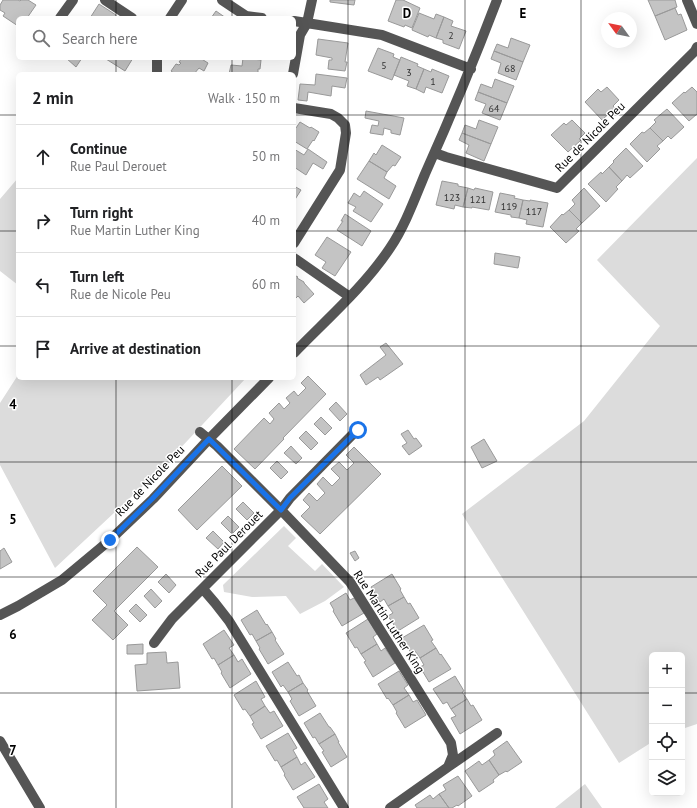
<!DOCTYPE html>
<html lang="en">
<head>
<meta charset="utf-8">
<style>
  :root { --surface:#fff; --page:#f6f6f6; --text:#202124; --muted:#757577; --line:#e0e0e0 }
  body { margin:0; font-family:"PT Sans",sans-serif; background:var(--page); color:var(--text) }
  .controls { position:absolute; right:12px; bottom:12px; display:grid; overflow:hidden; border-radius:6px; box-shadow:0 4px 16px #0002 }
  .controls button { width:36px; height:36px; display:grid; place-items:center; padding:0; border:0; border-bottom:1px solid var(--line); background:var(--surface); color:var(--text); font:20px sans-serif }
  .compass { position:absolute; left:601px; top:12px; width:36px; height:36px; border-radius:50%; background:var(--surface); box-shadow:0 4px 16px #0002; rotate:303deg }
  .stop { position:absolute; width:12px; height:12px; margin:-9px; border:3px solid #1a73e8; border-radius:50%; background:#fff }
  .stop.end { background:#1a73e8; border-color:#fff; box-shadow:0 1px 4px #0008 }
  .list { margin:0; padding:0; list-style:none }
  h2 { display:flex; justify-content:space-between; align-items:center; height:52px; margin:0; padding:0 16px; font-size:17px }
  h2 small { font-size:13px; font-weight:400; color:var(--muted) }
  .list li { display:grid; grid-template-columns:26px 1fr auto; gap:12px; align-items:center; box-sizing:border-box; height:64px; padding:0 16px; border-top:1px solid var(--line) }
  .list b { display:block; font-size:15px; white-space:nowrap }
  .list p { margin:0; font-size:13px; white-space:nowrap; color:var(--muted) }
  .list em { font-size:13px; font-style:normal; color:var(--muted) }
  .icon { flex:none; width:22px; height:22px; fill:none; stroke:currentColor; stroke-width:2; stroke-linecap:round; stroke-linejoin:round }
  .map { position:relative; flex:none; width:697px; height:808px; overflow:hidden }
  .search { position:absolute; background:var(--surface); box-shadow:0 4px 16px #0002; left:16px; top:16px; width:280px; height:44px; display:flex; align-items:center; gap:10px; box-sizing:border-box; padding:0 14px; border-radius:6px; color:var(--muted); font-size:15px }
  .panel { position:absolute; background:var(--surface); box-shadow:0 4px 16px #0002; left:16px; top:72px; width:280px; height:308px; border-radius:6px }
  .map>svg:first-child { display:block }
  .green { fill:#dcdcdc }
  .building { fill:#c4c4c4; stroke:#999 }
  .lines { fill:none; stroke-linecap:round; stroke-linejoin:round }
  .minor { stroke:#555; stroke-width:10 }
  .route { stroke:#1a73e8; stroke-width:5 }
  .grid { fill:none; stroke:#000; stroke-width:1; stroke-opacity:0.55 }
  .labels { text-anchor:middle; stroke-width:3; stroke-linejoin:round; paint-order:stroke }
  .number-label { font-size:10px; fill:#313131 }
  .street-label { font-size:12px; fill:#000; stroke:#fff }
  .grid-label { font-size:13px; text-anchor:middle; font-weight:bold; fill:#000; stroke:#fff; stroke-width:3; stroke-linejoin:round; paint-order:stroke }
</style>
</head>
<body>
<div class="map">
<svg width="697" height="808" viewBox="0 0 697 808">
  <rect width="100%" height="100%" fill="#fff"/>
  <!-- green -->
  <path class="green" d="M697,158V724L682,729V655H652V742L619,763L462,514L584,421L660,326L597,260Z
    M18,178V285L0,271V199Z
    M18,375V378H246L160,470L55,568L0,465V403Z
    M284,526L296,538L288,546L315,571L322,564L344,587L325,601L300,614L286,596L252,597L224,592L223,585Z
    M585,784L602,808H555Z"/>
  <!-- building -->
  <path class="building" d="M3,0H18L20,1L21,0H28L36,5L27,18H18V26L3,16L5,13L0,10V5Z
    M330,0H355L354,5L330,2Z
    M396,0H403L420,8L412,28L405,25L404,27L388,21Z
    M648,0H675L677,7L655,16Z
    M99,4L116,15L115,18H90Z
    M675,8L678,15L681,14L687,30L665,40L655,16Z
    M216,11L226,18H211Z
    M419,13L434,19L436,14L444,17L436,38L429,35L428,37L412,30Z
    M444,17L453,21L451,26L466,31L459,49L443,43V40L436,38Z
    M511,38L530,45L523,62L494,51L497,44L508,48Z
    M318,39L348,43L345,62H347L345,71L328,69L329,60H332V58L316,55Z
    M378,48L394,54L393,57L400,60L392,80L368,71Z
    M494,51L523,62L516,80L498,73L501,63L491,59Z
    M401,57L418,64L417,66L424,69L416,89L407,86L409,81L394,75Z
    M66,58H82L76,67Z
    M107,58H133L125,71L106,59Z
    M182,58H200L208,63L204,71L199,68L194,74H175L171,71L176,64L179,65L181,63L179,62Z
    M243,58L261,60L260,69H258V74H229L231,65L242,66Z
    M424,69L431,72L432,69L449,76L442,93L426,87L424,93L416,89Z
    M316,74L347,78L345,88L332,86L331,96L308,92L307,101L298,100L300,84L315,85Z
    M495,79L514,86L507,103L478,92L481,84L492,88Z
    M607,87L619,100L613,106L615,108L602,120L585,102L598,89L601,92Z
    M692,87L697,92V114L689,121L672,103L684,92L685,93Z
    M478,92L507,103L500,120L482,113L486,104L475,100Z
    M667,109L684,127L671,139L668,136L663,141L650,128L656,122L654,120Z
    M366,111L404,118L400,135L391,133V130L384,128L383,135L370,133L372,125L378,126L379,121L365,118Z
    M479,120L498,127L491,144L462,133L465,125L476,129Z
    M572,120L585,133L579,139L581,140L568,152L551,135L564,123L566,125Z
    M300,122L310,128L311,127L319,132L314,141L313,140L307,149L294,141V128H296Z
    M650,128L663,141L657,146L660,149L647,162L630,144L642,132L644,133Z
    M462,133L491,144L484,161L466,153L469,145L459,140Z
    M382,145L401,157L395,166L393,165L387,172L369,161L374,153L376,155Z
    M626,148L643,166L630,178L627,175L622,181L609,167L614,162L613,161Z
    M294,149L304,155L308,149L327,162L323,169L313,163L306,175L294,167Z
    M369,161L387,172L384,178L396,186L389,199L357,179Z
    M609,167L622,181L616,187L618,189L606,202L588,184L601,172L602,174Z
    M442,181L458,184V186L468,188L463,207L455,205L454,209L436,205Z
    M294,186L301,190L294,201Z
    M468,188L474,190L475,188L493,192L489,210L472,207V208L463,207Z
    M584,188L600,206L582,223L569,210L575,204L572,200Z
    M364,191L383,204L371,222L353,211L356,207L348,203L354,193L360,197Z
    M500,193L515,196L514,198L523,200L519,218L511,217V215L495,212Z
    M523,200L530,201V200L548,203L543,227L526,224L527,220L519,218Z
    M569,210L582,223L576,229L579,231L566,243L550,227L562,214L563,215Z
    M345,214L371,231L362,246L337,230L343,221H341Z
    M327,237L351,252L335,276L322,268L326,262L315,255Z
    M495,253L520,257L518,268L494,264Z
    M294,275L298,277L297,278L304,282V283L314,294L304,303L298,296L296,298L294,295Z
    M386,343L403,364L380,380L378,377L366,385L360,375L386,355L380,347Z
    M308,376L326,394L283,438L284,439L255,469L234,449L264,418L270,424L274,419L269,413L279,403L284,409L290,403L286,398L294,391L298,396L306,388L301,383Z
    M336,402L347,414L340,421L329,409Z
    M321,417L332,428L325,435L314,424Z
    M408,430L414,439L416,438L422,446L409,455L402,446L407,443L401,434Z
    M306,431L318,443L311,450L299,438Z
    M484,439L497,461L482,468L471,447Z
    M291,446L302,458L296,464L284,453Z
    M354,447L381,474L320,534L301,516L310,507L303,500L309,493L317,501L325,493L317,484L323,477L332,486L340,478L331,469L339,462L347,470L354,463L346,455Z
    M277,461L288,472L281,479L270,468Z
    M222,466L242,486L197,530L178,510Z
    M243,502L254,513L247,520L236,509Z
    M228,516L239,527L232,534L221,523Z
    M213,531L224,542L218,549L206,538Z
    M137,547L158,567L114,611L128,625L113,640L92,620L107,605L93,591Z
    M4,548L12,562L0,569V551Z
    M355,551L359,558L355,561L350,553Z
    M166,574L176,585L169,593L158,582Z
    M392,574L401,589L400,590L404,597L388,606L384,599L380,602L371,587Z
    M151,589L162,601L155,608L144,596Z
    M346,593L350,600L354,598L364,613L342,626L333,611L334,610L330,603Z
    M404,597L408,604L410,603L419,618L398,631L388,616L393,613L388,606Z
    M136,604L147,615L140,622L129,611Z
    M257,610L266,625L267,624L272,632L256,641L252,634L250,635L241,620Z
    M368,619L377,634L373,637L377,644L361,654L357,647L355,648L346,633Z
    M424,625L433,640L431,641L436,648L420,658L415,651L411,653L402,638Z
    M224,630L234,645L229,648L234,655L218,665L214,658L212,659L203,644Z
    M272,632L276,639L275,640L284,654L268,664L259,649L260,648L256,641Z
    M143,644V654H127V645Z
    M377,644L381,651L385,648L395,663L373,677L364,662L366,661L361,654Z
    M436,648L440,655L441,654L451,669L429,682L420,667L424,665L420,658Z
    M166,652L167,663L178,662L180,688L137,691L135,665L147,664V653Z
    M234,655L238,662L242,659L251,674L230,688L221,673L222,672L218,665Z
    M288,662L297,676L299,675L303,683L288,692L283,685L281,687L272,672Z
    M399,671L408,685L404,688L409,695L393,705L388,698L387,699L378,684Z
    M455,676L464,691L462,692L467,699L451,709L447,702L443,704L433,689Z
    M256,681L265,697L261,699L265,706L250,716L245,709L243,710L234,695Z
    M303,683L308,690L307,691L316,706L299,716L290,701L292,699L288,692Z
    M409,695L413,702L417,700L426,715L405,728L396,713L397,712L393,705Z
    M467,699L471,706L473,705L482,720L460,734L451,718L456,716L451,709Z
    M265,706L270,713L274,711L283,726L261,739L252,724L254,723L250,716Z
    M320,713L329,727H330L335,734L319,744L315,737L313,738L304,723Z
    M288,733L297,748L293,750L297,757L281,767L277,760L275,761L266,746Z
    M335,734L339,742H338L347,757L331,767L322,752L324,751L319,744Z
    M507,741L522,762L507,772L506,771L499,775L489,760L495,755L493,751Z
    M297,757L301,765L305,762L315,777L293,790L284,775L285,774L281,767Z
    M489,760L499,775L493,780L494,782L479,792L465,771L479,761L482,765Z
    M458,776L472,796L458,806L457,805L452,808H449L439,794L446,790L443,785Z
    M319,784L328,799L324,802L328,808H304L297,797Z
    M439,794L449,808H417L415,805L430,795L433,799Z"/>
  <g class="lines">
    <!-- minor -->
    <path class="minor" d="M105,0L132,18
      M222,0L246,16L262,18
      M687,0L697,24
      M60,18L73,0
      M170,18L182,0
      M294,21L382,35L471,69
      M157,74V58
      M293,74L300,35L307,23L312,0
      M294,108L331,114L338,118L345,125L346,133L340,170L294,243
      M435,153L446,157L557,188L695,51L697,47
      M294,258L350,297
      M294,353C327,319 364,287 390,248C405,226 415,198 425,174C451,116 475,58 497,0
      M200,432L217,446L281,510L350,582L451,743L453,755L448,767L390,808
      M203,589L215,603L229,621L344,808
      M0,615L18,606L62,580L110,540L153,499L209,439L269,378
      M154,643L172,619L281,510L290,498L357,430
      M0,741L40,808
      M448,767L497,733"/>
  </g>
  <g class="lines">
    <!-- route -->
    <path class="route" d="M110,540L152,499L209,439L281,510L290,498L358,430"/>
  </g>
  <!-- grid -->
  <path class="grid" d="M116,0V18M232,0V18M348,0V808M465,0V808M581,0V808M116,58V74M232,58V74M0,115H18M294,115H697M0,231H18M294,231H697M0,346H18M294,346H697M116,378V808M232,378V808M0,462H697M0,577H697M0,693H652M682,693H697"/>
  <g class="labels">
    <!-- number labels -->
    <g class="number-label">
      <text x="451" y="39">2</text>
      <text x="384" y="69">5</text>
      <text x="510" y="72">68</text>
      <text x="409" y="76">3</text>
      <text x="433" y="85">1</text>
      <text x="494" y="112">64</text>
      <text x="452" y="201">123</text>
      <text x="478" y="203">121</text>
      <text x="509" y="210">119</text>
      <text x="534" y="215">117</text>
    </g>
    <!-- street labels -->
    <g class="street-label">
      <text transform="translate(590 137) rotate(-45)" y="4">Rue de Nicole Peu</text>
      <text transform="translate(150 481) rotate(-46)" y="4">Rue de Nicole Peu</text>
      <text transform="translate(229 544) rotate(-45)" y="4">Rue Paul Derouet</text>
      <text transform="translate(389 622) rotate(57)" y="4">Rue Martin Luther King</text>
    </g>
  </g>
  <g class="grid-label">
    <text x="407" y="18">D</text>
    <text x="523" y="18">E</text>
    <text x="13" y="409">4</text>
    <text x="13" y="524">5</text>
    <text x="13" y="639">6</text>
    <text x="13" y="755">7</text>
  </g>
</svg>
<div class="controls">
<button>+</button>
<button>−</button>
<button><svg class="icon" aria-label="locate" viewBox="0 0 24 24"><circle cx="12" cy="12" r="6"/><path d="M12 2v4M12 18v4M2 12h4M18 12h4"/></svg></button>
<button><svg class="icon" aria-label="layers" viewBox="0 0 24 24"><path d="M12 4l9 5-9 5-9-5zM3 14l9 5 9-5"/></svg></button>
</div>
<svg class="compass" viewBox="-18 -18 36 36"><path d="M0-13l5 13h-10z" fill="#e53935"/><path d="M0 13l5-13h-10z" fill="#757577"/></svg>
<div class="stop" style="left:358px;top:430px"></div>
<div class="stop end" style="left:110px;top:540px"></div>
<div class="search"><svg class="icon" aria-label="search" viewBox="0 0 24 24"><circle cx="10" cy="10" r="6"/><path d="M15 15l6 6"/></svg>Search here</div>
<section class="panel">
<h2>2 min<small>Walk · 150 m</small></h2>
<ul class="list">
<li><svg class="icon" aria-label="ahead" viewBox="0 0 24 24"><path d="M12 20V5M6 11l6-6 6 6"/></svg><div><b>Continue</b><p>Rue Paul Derouet</p></div><em>50 m</em></li>
<li><svg class="icon" aria-label="right" viewBox="0 0 24 24"><path d="M7 20v-9h11M14 6l5 5-5 5"/></svg><div><b>Turn right</b><p>Rue Martin Luther King</p></div><em>40 m</em></li>
<li><svg class="icon" aria-label="left" viewBox="0 0 24 24"><path d="M17 20v-9H6M10 6l-5 5 5 5"/></svg><div><b>Turn left</b><p>Rue de Nicole Peu</p></div><em>60 m</em></li>
<li><svg class="icon" aria-label="arrive" viewBox="0 0 24 24"><path d="M6 21V4h12l-3 4 3 4H6"/></svg><div><b>Arrive at destination</b></div></li>
</ul>
</section>
</div>
</body>
</html>
